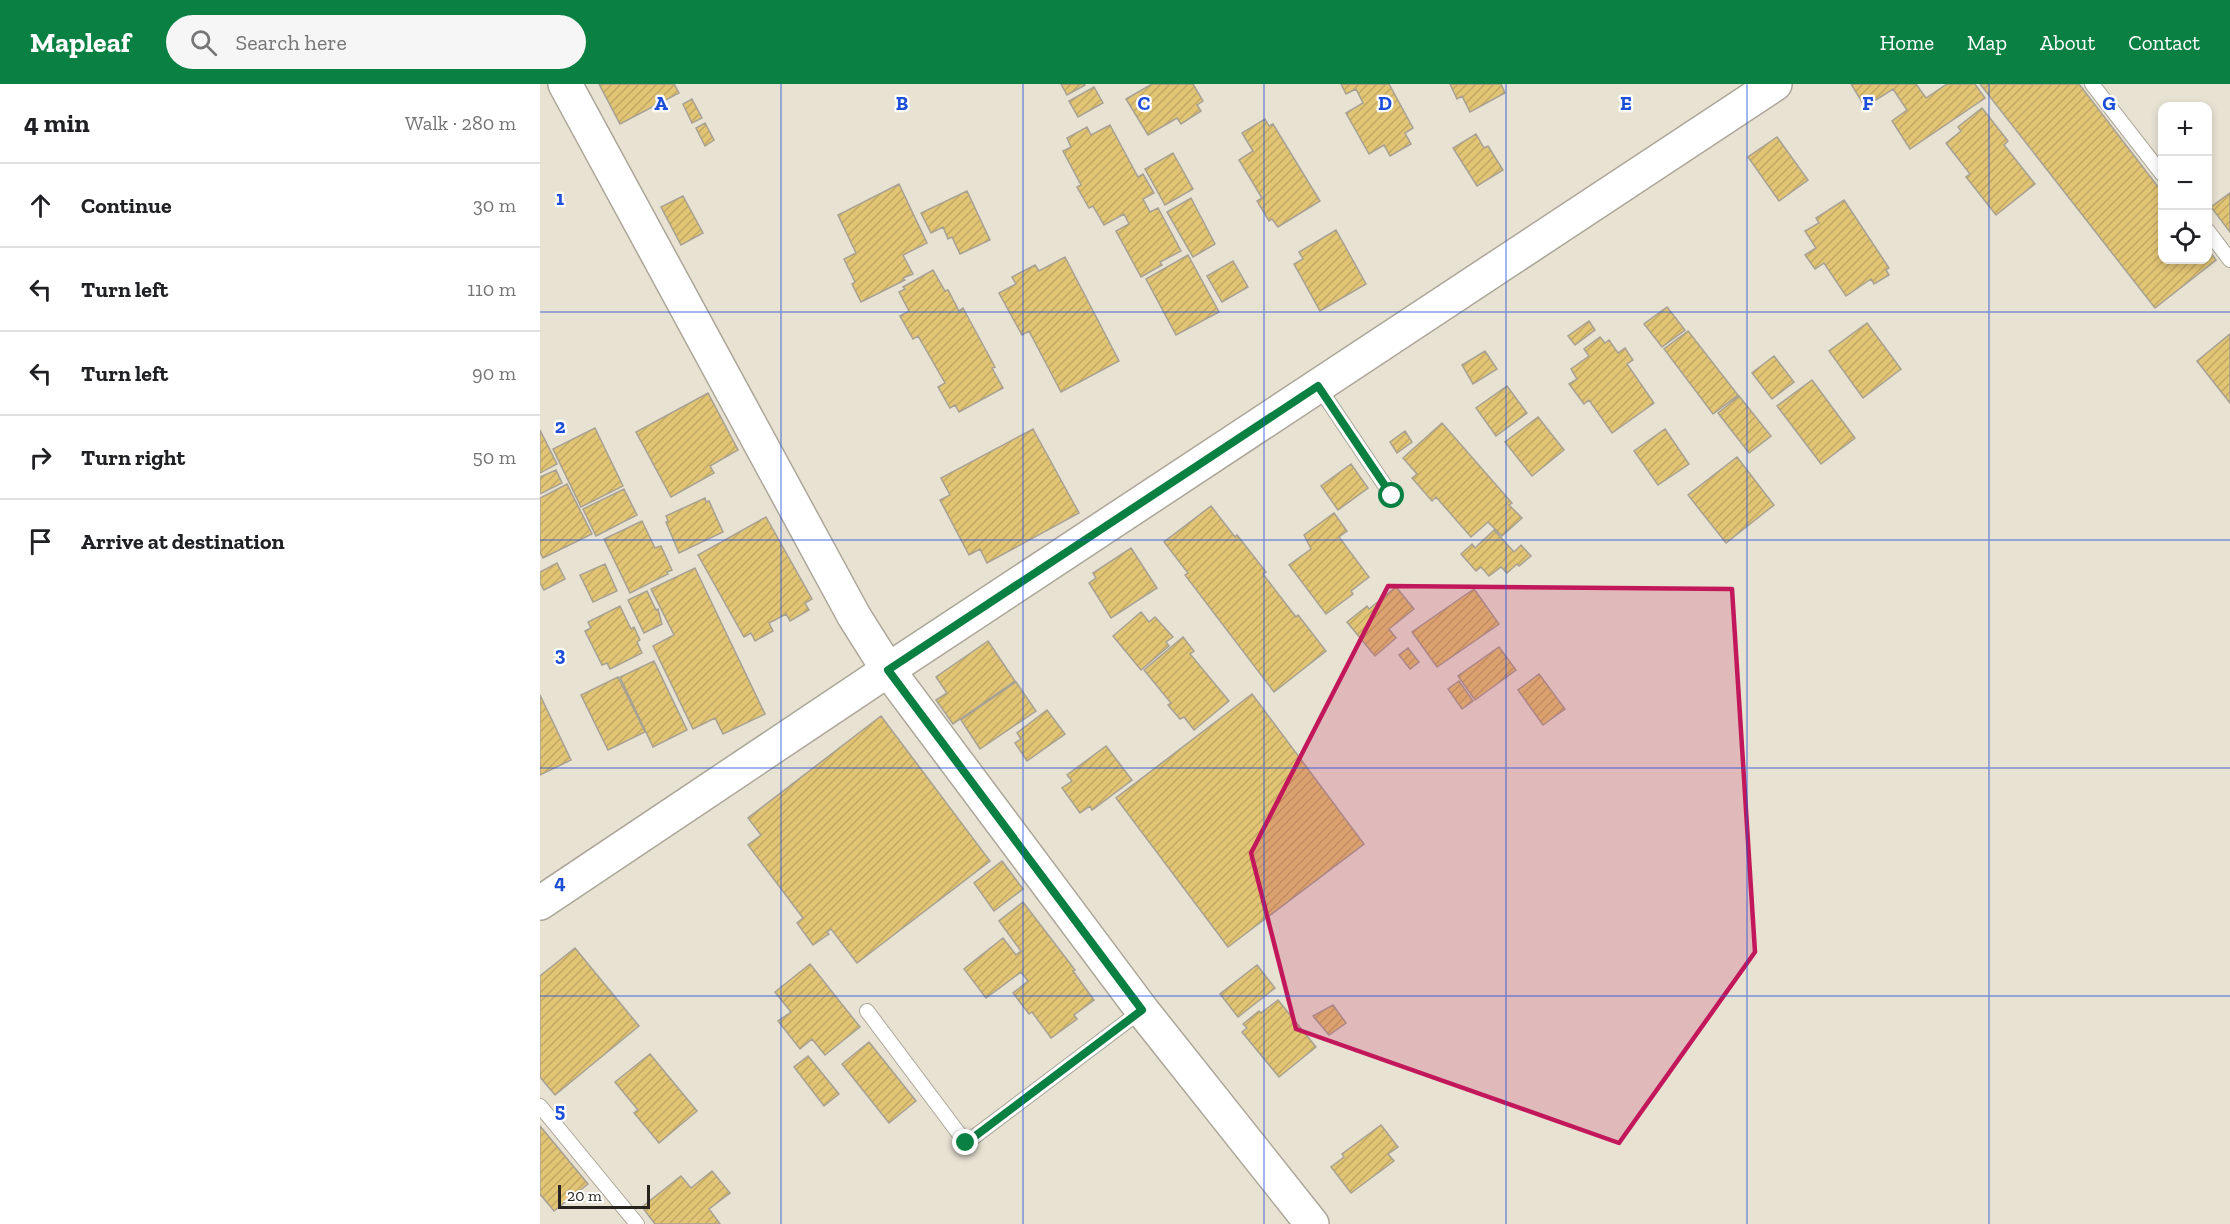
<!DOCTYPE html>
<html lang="en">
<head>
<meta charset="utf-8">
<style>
  :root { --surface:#fff; --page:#f6f6f6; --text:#202124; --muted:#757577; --line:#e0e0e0; --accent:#0b8043 }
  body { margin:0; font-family:"Zilla Slab",serif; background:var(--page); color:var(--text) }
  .controls { position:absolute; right:18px; top:18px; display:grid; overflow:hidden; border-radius:12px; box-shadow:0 3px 9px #0003 }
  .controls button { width:54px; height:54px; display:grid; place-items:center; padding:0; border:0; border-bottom:2px solid var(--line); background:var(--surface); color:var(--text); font:30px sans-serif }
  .scale { position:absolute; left:18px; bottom:15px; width:92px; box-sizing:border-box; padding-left:6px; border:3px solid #27241f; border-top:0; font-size:16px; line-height:21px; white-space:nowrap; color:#27241f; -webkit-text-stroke:4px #fff; paint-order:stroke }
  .stop { position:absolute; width:18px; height:18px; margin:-14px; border:4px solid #0b8043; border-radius:50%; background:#fff }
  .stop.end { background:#0b8043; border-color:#fff; box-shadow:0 2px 6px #0008 }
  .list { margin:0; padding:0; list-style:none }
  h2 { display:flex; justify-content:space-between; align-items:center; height:78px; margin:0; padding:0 24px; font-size:26px }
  h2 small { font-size:20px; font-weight:400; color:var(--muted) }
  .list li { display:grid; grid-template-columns:39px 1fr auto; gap:18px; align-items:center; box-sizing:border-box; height:84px; padding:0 24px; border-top:2px solid var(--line) }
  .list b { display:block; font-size:22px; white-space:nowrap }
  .list em { font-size:20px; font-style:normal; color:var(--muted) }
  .icon { flex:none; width:33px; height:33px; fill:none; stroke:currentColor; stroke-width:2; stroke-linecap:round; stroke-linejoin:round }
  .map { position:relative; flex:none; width:1690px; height:1140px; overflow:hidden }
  header { display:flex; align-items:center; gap:36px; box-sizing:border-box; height:84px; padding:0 30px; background:var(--accent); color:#fff }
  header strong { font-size:28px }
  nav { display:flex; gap:33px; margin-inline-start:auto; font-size:21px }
  .search { width:420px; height:54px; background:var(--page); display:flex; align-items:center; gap:15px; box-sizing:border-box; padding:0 21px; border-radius:33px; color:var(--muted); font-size:22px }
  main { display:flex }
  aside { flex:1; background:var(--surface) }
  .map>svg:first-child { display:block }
  .building { fill:url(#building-hatch); stroke:#a6a193; stroke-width:1.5 }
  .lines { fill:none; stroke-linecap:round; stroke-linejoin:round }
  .service-casing { stroke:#aba698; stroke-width:16 }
  .tertiary-casing { stroke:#aba698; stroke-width:36 }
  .service { stroke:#fff; stroke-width:14 }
  .tertiary { stroke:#fff; stroke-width:33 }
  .route { stroke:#0b8043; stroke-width:8 }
  .marked { fill:#c2185b; fill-opacity:0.2; stroke:#c2185b; stroke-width:4.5; stroke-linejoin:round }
  .grid { fill:none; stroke:#1d4ed8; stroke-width:1.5; stroke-opacity:0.55 }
  .grid-label { font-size:20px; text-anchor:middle; font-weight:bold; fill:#1d4ed8; stroke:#fff; stroke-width:4.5; stroke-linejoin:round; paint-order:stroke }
</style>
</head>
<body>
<header>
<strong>Mapleaf</strong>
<div class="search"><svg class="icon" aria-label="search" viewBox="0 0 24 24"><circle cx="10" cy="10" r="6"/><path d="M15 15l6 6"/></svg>Search here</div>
<nav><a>Home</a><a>Map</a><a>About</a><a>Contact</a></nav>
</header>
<main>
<aside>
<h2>4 min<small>Walk · 280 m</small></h2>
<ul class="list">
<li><svg class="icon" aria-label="ahead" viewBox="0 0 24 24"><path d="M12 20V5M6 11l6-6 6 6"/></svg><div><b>Continue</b></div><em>30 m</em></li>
<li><svg class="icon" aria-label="left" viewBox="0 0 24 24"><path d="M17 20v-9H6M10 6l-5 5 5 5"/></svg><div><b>Turn left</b></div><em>110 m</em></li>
<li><svg class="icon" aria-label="left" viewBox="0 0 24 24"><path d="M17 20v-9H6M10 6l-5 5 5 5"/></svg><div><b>Turn left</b></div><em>90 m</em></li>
<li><svg class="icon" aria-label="right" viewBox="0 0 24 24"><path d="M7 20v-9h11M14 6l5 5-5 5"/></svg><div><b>Turn right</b></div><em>50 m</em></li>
<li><svg class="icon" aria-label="arrive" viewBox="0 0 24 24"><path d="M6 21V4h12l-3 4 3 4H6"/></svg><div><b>Arrive at destination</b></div></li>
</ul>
</aside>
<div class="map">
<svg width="1690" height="1140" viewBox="0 0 1690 1140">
  <defs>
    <pattern id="building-hatch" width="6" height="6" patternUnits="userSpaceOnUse" patternTransform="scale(1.5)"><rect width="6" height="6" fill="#e2c475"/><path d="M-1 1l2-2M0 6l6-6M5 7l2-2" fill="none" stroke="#c2a865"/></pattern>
  </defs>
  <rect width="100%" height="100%" fill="#e8e2d3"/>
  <!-- building -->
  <path class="building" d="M59,0H134L139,9L80,40Z
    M521,0H544L545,1L527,11Z
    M612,0H653L663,17L657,21L661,27L641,40L637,34L608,51L586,15Z
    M801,0H849L873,44L865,49L871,60L850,72L844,61L829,70L806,29L823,19L816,5L806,10Z
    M910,0H961L965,9L930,28L922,12L917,15Z
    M1311,0H1376L1386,14L1407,0H1435L1445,14L1370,65L1352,37L1367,26L1353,5L1325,23Z
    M1440,0H1539L1622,108V176H1668V165L1676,176L1615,224Z
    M554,3L563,19L538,33L529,17Z
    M152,15L162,34L152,39L143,20Z
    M1442,24L1468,57L1464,61L1495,100L1456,131L1426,93L1430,90L1406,59L1421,47L1418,43Z
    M725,35L729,42L733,40L780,117L738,143L732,135L729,137L717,117L722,114L699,76L713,67L702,49Z
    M165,39L174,56L165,62L156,44Z
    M570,41L598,93L603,90L614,109L603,115L610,128L618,124L641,167L620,178L622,181L601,193L576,147L589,140L584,130L564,141L553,122L549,124L537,103L541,101L523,67L531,63L527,54L547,43L551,51Z
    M936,50L944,64L948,62L963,86L937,102L913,64Z
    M1237,53L1268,96L1239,117L1208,73Z
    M633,69L653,105L625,121L605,85Z
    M359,100L387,159L363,171L373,190L363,194L365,196L321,218L312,200L315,198L304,175L316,169L298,131Z
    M427,107L450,156L420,170L412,153L408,155L403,143L391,149L381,129Z
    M1690,109V148L1671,123Z
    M143,112L163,149L141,161L121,123Z
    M651,114L675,160L653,173L627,128Z
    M1304,116L1349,184L1346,186L1349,191L1334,200L1331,195L1306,212L1284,179L1275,185L1265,171L1276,164L1265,147L1279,139L1276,134Z
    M796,146L826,200L780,227L754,180L763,175L759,168Z
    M648,171L679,228L636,251L606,195Z
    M525,173L579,277L521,308L489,247L482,251L459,209L476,200L472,193L495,181L499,187Z
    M693,177L708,203L682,218L667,192Z
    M393,186L405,207L408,206L419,227L423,224L455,283L452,284L463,304L419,328L415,321L410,324L398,303L405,299L378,252L373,255L360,232L369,227L359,208L365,205L363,203Z
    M1127,223L1145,246L1122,263L1104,240Z
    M1049,237L1055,246L1035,261L1028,252Z
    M1327,239L1361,285L1323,314L1289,267Z
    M1148,247L1198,311L1173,330L1124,265Z
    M1690,250V319L1657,277Z
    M1060,253L1065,259L1069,256L1078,269L1085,264L1093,276L1087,280L1114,319L1072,349L1049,316L1044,320L1029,300L1037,295L1031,285L1049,272L1044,265Z
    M945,267L957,285L933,300L922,281Z
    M1234,272L1254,298L1232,315L1212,289Z
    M1272,296L1315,354L1281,380L1237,322Z
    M967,302L987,329L956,352L936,324Z
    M168,309L198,366L170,382L174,389L131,413L96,348Z
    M1199,312L1231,352L1209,369L1178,329Z
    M998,333L1024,366L992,392L965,358Z
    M902,339L972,419L969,421L982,434L962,452L948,438L931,453L896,413L892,417L872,394L877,390L863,374Z
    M55,344L83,402L41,423L13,365Z
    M493,345L539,429L447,479L440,465L429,471L400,416L410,411L401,394Z
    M1125,345L1149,380L1118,401L1094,367Z
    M0,346L17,380L0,389Z
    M865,347L872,358L857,369L850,358Z
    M1197,373L1234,421L1186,459L1148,411Z
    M811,380L828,404L798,426L781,402Z
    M16,386L22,399L0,410V393Z
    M27,400L52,450L3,474L0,468V414Z
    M84,405L97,431L56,452L43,425Z
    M165,414L166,418L169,417L183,448L139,469L126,438L128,437L126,432Z
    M671,422L695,453L697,451L726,488L723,490L756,533L758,531L786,567L734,608L645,491L648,489L624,458Z
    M794,429L807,447L799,453L829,493L811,507L813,510L786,530L749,481L771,465L764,451Z
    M226,433L272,515L265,519L269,526L250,537L246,530L229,539L233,547L215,557L211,549L204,553L158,471Z
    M102,437L115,464L121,462L132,486L127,488L128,490L90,509L64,455Z
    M954,446L974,468L981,461L991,472L979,482L977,480L967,489L961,483L949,492L941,483L936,487L921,470L932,460L935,464Z
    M591,464L617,504L571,534L549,499L556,494L553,489Z
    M17,479L25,495L4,506L0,499V488Z
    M65,480L77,507L53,518L40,491Z
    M155,484L225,630L183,650L175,634L153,645L113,562L134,551L111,505Z
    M856,503L874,525L849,545L856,554L835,572L807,538L827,522L829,525Z
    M934,505L959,540L897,583L872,548Z
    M107,507L116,526L118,525L122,540L104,549L88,516Z
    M80,522L91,545L94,543L100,556L97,558L102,569L70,585L67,579L62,581L45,547L51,544L48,538Z
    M601,528L609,538L615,533L633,553L626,558L629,562L601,586L573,552Z
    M643,553L654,567L650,570L689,617L654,646L644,633L640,635L628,621L631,619L604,586Z
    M448,557L475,597L413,640L396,616L407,609L396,593Z
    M959,563L976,586L935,616L918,592Z
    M868,564L879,578L870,585L859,571Z
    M114,577L147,646L113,663L80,593Z
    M999,590L1025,625L1003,641L978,606Z
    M78,593L105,648L68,666L41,611Z
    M919,597L933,617L922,625L908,605Z
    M476,598L496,627L440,665L421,636Z
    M712,610L824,760L688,863L576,714Z
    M0,611L31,676L0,691Z
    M507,626L525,650L487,677L475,659L481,655L477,649Z
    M341,632L450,777L317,879L291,845L287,848L289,850L273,861L257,839L263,834L208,761L221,751L208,734Z
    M566,662L592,696L552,726L550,722L540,729L522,704L532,697L527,691Z
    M462,777L483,805L454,827L434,799Z
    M483,818L535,886L533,887L554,916L534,931L537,935L511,954L492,928L489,930L473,909L488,897L481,888L446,914L424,885L463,854L476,871L481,867L459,837Z
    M35,864L99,942L15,1011L0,993V892Z
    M270,880L320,943L285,971L272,955L260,965L238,937L251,928L235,908Z
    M717,881L735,904L698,933L680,910Z
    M738,916L776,963L739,993L702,948L707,944L703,940L719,927L721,929Z
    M793,921L806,939L789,951L773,932Z
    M329,958L376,1017L349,1039L302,980Z
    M110,970L157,1027L119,1059L94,1029L98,1026L75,998Z
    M268,972L299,1010L284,1022L254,983Z
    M841,1041L858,1063L848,1070L854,1077L811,1109L791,1083L804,1073L802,1070Z
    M0,1042L48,1100L14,1127L0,1110Z
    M172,1087L190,1109L169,1125L180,1140H115L102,1123L141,1092L151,1104Z"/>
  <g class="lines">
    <defs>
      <path id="service" d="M1552,0L1622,90
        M1668,147L1690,176
        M778,302L852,412
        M327,927L426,1059L602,926
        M0,1022L97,1140"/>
      <path id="tertiary" d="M25,0L314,532L348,586L602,926L772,1140
        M0,819L348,586L1235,0"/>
    </defs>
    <!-- service casing -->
    <use href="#service" class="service-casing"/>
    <!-- tertiary casing -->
    <use href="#tertiary" class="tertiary-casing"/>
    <!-- service -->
    <use href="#service" class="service"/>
    <!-- tertiary -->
    <use href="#tertiary" class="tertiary"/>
  </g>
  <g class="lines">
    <!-- route -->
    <path class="route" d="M426,1059L602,926L348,586L778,302L852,412"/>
  </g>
  <!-- marked area -->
  <path class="marked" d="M848,502L1192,505L1215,868L1079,1059L756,945L711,769Z"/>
  <!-- grid -->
  <path class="grid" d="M241,0V1140M483,0V1140M724,0V1140M966,0V1140M1207,0V1140M1449,0V1140M0,228H1690M0,456H1690M0,684H1690M0,912H1690"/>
  <g class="grid-label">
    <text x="121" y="26">A</text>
    <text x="362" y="26">B</text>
    <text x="604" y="26">C</text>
    <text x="845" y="26">D</text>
    <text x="1086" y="26">E</text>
    <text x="1328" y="26">F</text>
    <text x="1569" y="26">G</text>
    <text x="20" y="121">1</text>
    <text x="20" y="349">2</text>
    <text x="20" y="577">3</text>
    <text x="20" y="805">4</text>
    <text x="20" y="1033">5</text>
  </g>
</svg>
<div class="controls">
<button>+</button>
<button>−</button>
<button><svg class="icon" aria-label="locate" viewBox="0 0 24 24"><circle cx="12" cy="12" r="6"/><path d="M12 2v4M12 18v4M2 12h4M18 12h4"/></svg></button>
</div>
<div class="scale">20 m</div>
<div class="stop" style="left:852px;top:412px"></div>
<div class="stop end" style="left:426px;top:1059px"></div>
</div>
</main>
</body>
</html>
